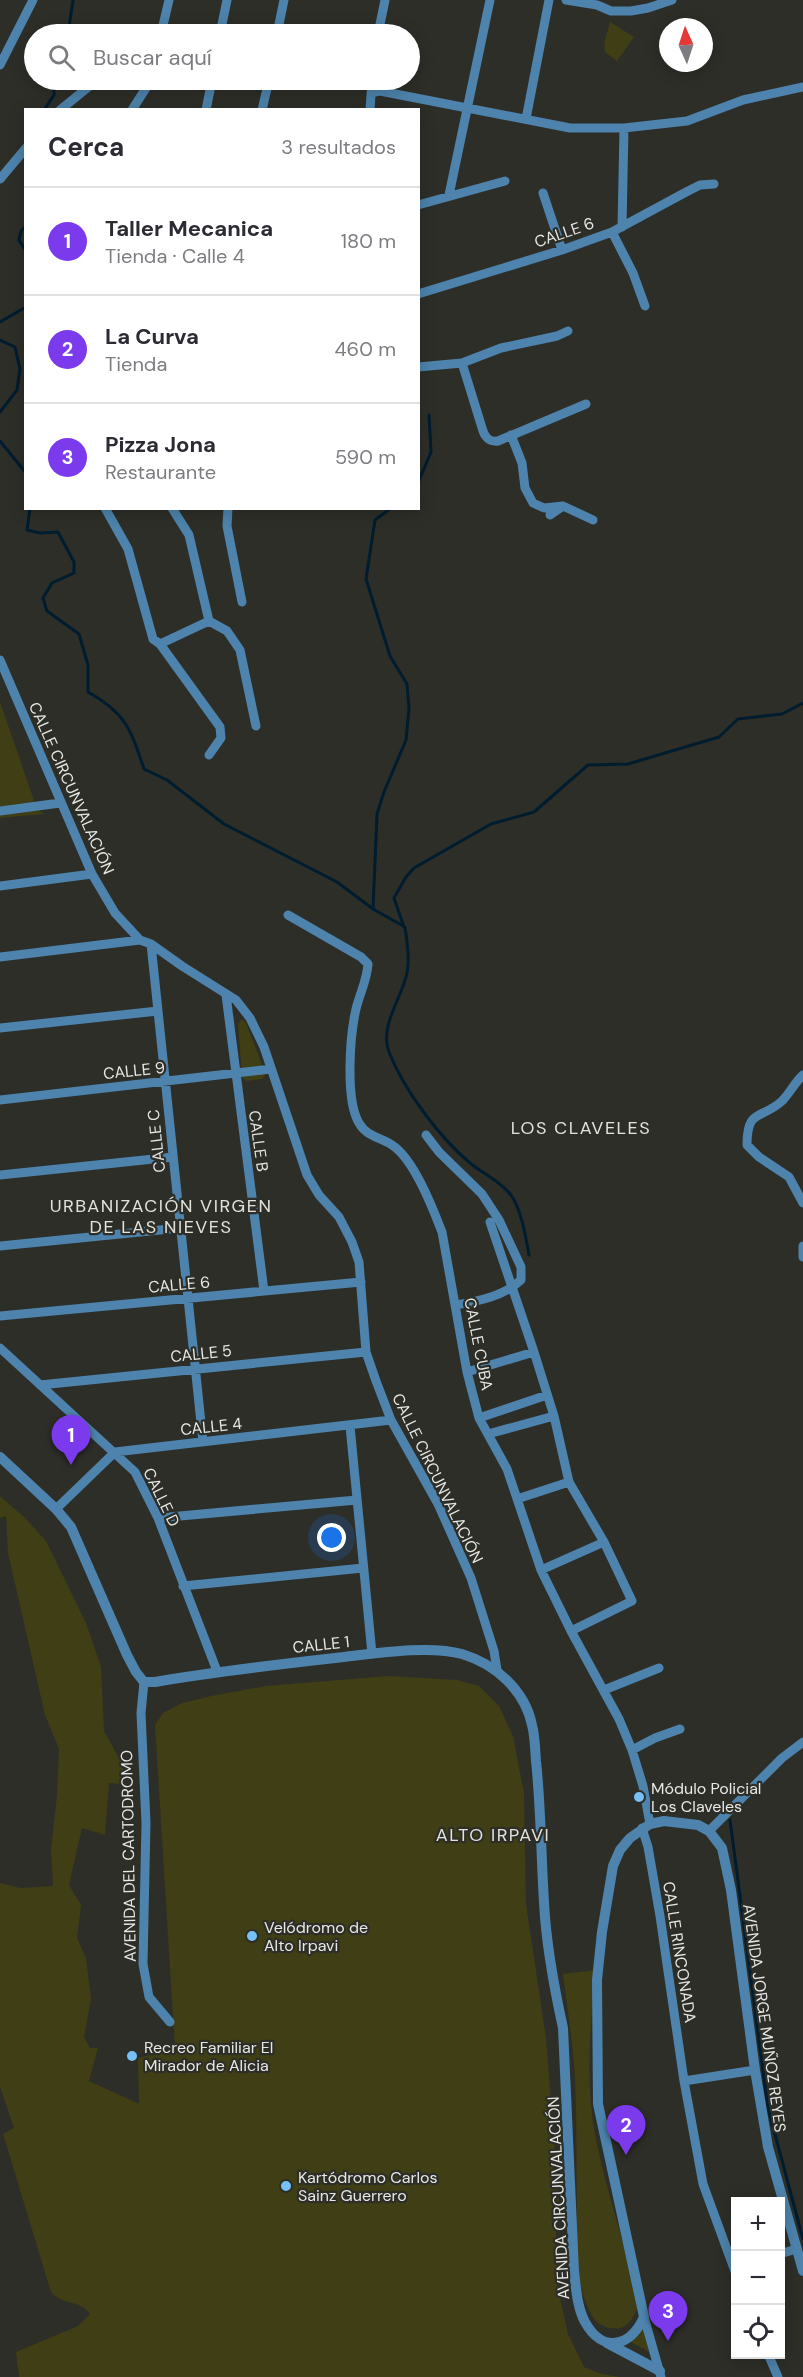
<!DOCTYPE html>
<html lang="es">
<head>
<meta charset="utf-8">
<style>
  :root { --surface:#fff; --page:#f2f2f3; --text:#2b2b33; --muted:#7c7c81; --line:#e1e1e2; --accent:#7c3aed }
  body { margin:0; font-family:"DM Sans",sans-serif; background:var(--page); color:var(--text) }
  .controls { position:absolute; right:18px; bottom:18px; display:grid; overflow:hidden; border-radius:0px; box-shadow:0 3px 15px #0003 }
  .controls button { width:54px; height:54px; display:grid; place-items:center; padding:0; border:0; border-bottom:2px solid var(--line); background:var(--surface); color:var(--text); font:30px sans-serif }
  .compass { position:absolute; left:659px; top:18px; width:54px; height:54px; border-radius:50%; background:var(--surface); box-shadow:0 3px 15px #0003; rotate:357deg }
  .you { position:absolute; left:332px; top:1538px; width:21px; height:21px; margin:-15px; border:4px solid #fff; border-radius:50%; background:#1a73e8; box-shadow:0 0 0 9px #1a73e833 }
  .badge { display:grid; place-items:center; width:39px; height:39px; border-radius:50%; background:var(--accent); color:#fff; font-size:20px; font-weight:700 }
  .pin { position:absolute; translate:-50% -50px; filter:drop-shadow(0 2px 3px #0008) }
  .pin::after { content:''; position:absolute; top:32px; width:21px; height:18px; background:inherit; clip-path:polygon(0 0,100% 0,50% 100%) }
  .list { margin:0; padding:0; list-style:none }
  h2 { display:flex; justify-content:space-between; align-items:center; height:78px; margin:0; padding:0 24px; font-size:26px }
  h2 small { font-size:20px; font-weight:400; color:var(--muted) }
  .list li { display:grid; grid-template-columns:39px 1fr auto; gap:18px; align-items:center; box-sizing:border-box; height:108px; padding:0 24px; border-top:2px solid var(--line) }
  .list b { display:block; font-size:22px; white-space:nowrap }
  .list p { margin:0; font-size:20px; white-space:nowrap; color:var(--muted) }
  .list em { font-size:20px; font-style:normal; color:var(--muted) }
  .icon { flex:none; width:33px; height:33px; fill:none; stroke:currentColor; stroke-width:2; stroke-linecap:round; stroke-linejoin:round }
  .map { position:relative; flex:none; width:803px; height:2377px; overflow:hidden }
  .search { position:absolute; background:var(--surface); box-shadow:0 3px 15px #0003; left:24px; top:24px; width:396px; height:66px; display:flex; align-items:center; gap:15px; box-sizing:border-box; padding:0 21px; border-radius:33px; color:var(--muted); font-size:22px }
  .panel { position:absolute; background:var(--surface); box-shadow:0 3px 15px #0003; left:24px; top:108px; width:396px; height:402px; border-radius:0px }
  .map>svg:first-child { display:block }
  .green { fill:#3f3e14 }
  .lines { fill:none; stroke-linecap:round; stroke-linejoin:round }
  .stream { stroke:#001c2f; stroke-width:3 }
  .minor { stroke:#4d83ac; stroke-width:9 }
  .tertiary { stroke:#4d83ac; stroke-width:10 }
  .poi-dot { fill:#77bff7; stroke:#2d2e28; stroke-width:2 }
  .labels { text-anchor:middle; stroke-width:4.5; stroke-linejoin:round; paint-order:stroke }
  .street-label { font-size:16px; fill:#e7e7e4; stroke:#2d2e28 }
  .poi-label { font-size:16px; fill:#e7e7e4; stroke:#2d2e28; text-anchor:start }
  .neighbourhood-label { font-size:18px; letter-spacing:1.5px; fill:#e1e2da; stroke:#2d2e28 }
</style>
</head>
<body>
<div class="map">
<svg width="803" height="2377" viewBox="0 0 803 2377">
  <rect width="100%" height="100%" fill="#2d2e28"/>
  <!-- green -->
  <path class="green" d="M610,22L634,37L617,61L605,52L604,44Z
    M0,702L37,809L44,814L0,818Z
    M242,1019L246,1023L264,1070L265,1075L262,1079L246,1081L242,1077L238,1024Z
    M0,1496L25,1518L46,1541L86,1623L101,1667L104,1731L124,1767L120,1784L109,1783L105,1835L82,1828L69,1885L81,1905L77,1938L86,1958L91,1999L84,2037L90,2048H98L89,2081L139,2104L138,2058L175,2048L155,1725L163,1713L182,1703L211,1696L266,1686L388,1676L457,1680L479,1686L499,1706L513,1736L524,1793L526,1904L546,2038L559,2203L556,2233L557,2285L568,2334L584,2367L602,2374L620,2377H19L16,2352L78,2326L90,2314C79,2299 63,2306 51,2292L3,2134L14,2128L0,2087V1883L20,1888L53,1886L51,1849L57,1795L59,1749L45,1715L8,1553L6,1516L0,1518Z
    M595,1970C591,2024 585,2081 595,2134C606,2193 628,2249 637,2308C634,2317 630,2325 620,2328C610,2330 598,2326 593,2317C572,2284 577,2238 577,2201C576,2160 577,2119 575,2078C573,2043 567,2008 563,1974Z
    M643,2326L649,2352L627,2340Z"/>
  <g class="lines">
    <!-- stream -->
    <path class="stream" d="M68,34L73,0
      M44,110L54,95V80
      M26,226L21,231L19,240L26,251
      M0,322L26,307
      M0,340L15,347L20,369L17,390L0,412
      M0,441L26,473
      M418,483L431,452L429,415
      M30,508L27,530L40,533L58,532L74,562V573L52,583L43,598L47,611L79,634L88,665V692C126,713 131,730 144,769L167,780L224,824L337,882L373,909L405,927C407,943 410,957 407,973C402,998 379,1026 389,1052C404,1090 439,1137 470,1163C482,1173 500,1181 510,1194C521,1207 526,1238 529,1255
      M373,909L377,814L384,792L406,740L409,709L407,684L390,656L366,579L375,520L391,508
      M404,927L394,898L406,877L414,868L491,824L534,812L588,765L628,764L719,737L738,719L782,714L803,703
      M730,1820L768,2108L803,2239"/>
    <!-- minor -->
    <path class="minor" d="M566,0L597,5L611,11H631L648,8L672,0
      M161,34L169,0
      M220,34L227,0
      M277,34L284,0
      M378,34L385,0
      M0,65L33,0
      M372,93L380,91L570,128H624L687,121L743,100L803,87
      M60,110L97,80
      M132,110L151,80
      M206,110L212,80
      M262,110L269,80
      M370,110L372,80
      M526,119L549,0
      M0,179L26,148
      M543,193L562,250
      M449,195L490,0
      M418,205L505,181
      M622,227L624,128
      M612,232L633,273L645,306
      M418,294L562,250L612,232L688,191L700,185L714,184
      M462,363L483,431C486,439 490,442 498,441L586,404
      M418,367L462,363L501,348L557,336L568,331
      M511,435L522,463L525,488L533,503L544,508L563,506
      M105,508L128,549L153,639L160,644L220,727L221,738L209,755
      M172,508L189,535L209,621
      M228,508L227,526L242,602
      M550,515L563,506L593,520
      M209,621L227,631L240,650L256,726
      M160,644L209,621
      M0,660L92,874L115,913L140,940L151,944L182,966L236,1000L250,1018L264,1047L307,1175L319,1195L339,1217L352,1242L359,1262L366,1352L376,1381L391,1420L438,1504L471,1578L494,1651L497,1670
      M0,811L60,803
      M0,886L92,874
      M288,915L361,957L368,964C367,980 360,993 356,1009C350,1035 345,1100 359,1123C367,1137 380,1137 392,1145C414,1159 433,1209 442,1232L467,1372L479,1418L507,1469L541,1570L571,1631L619,1719L632,1750L643,1786L650,1824
      M151,944L203,1442
      M0,957L140,940
      M226,995L264,1291
      M0,1028L158,1011
      M803,1075C795,1082 790,1093 782,1101C761,1120 747,1108 747,1145L759,1157L789,1177L803,1203
      M0,1100L271,1069
      M426,1135L439,1152L482,1194L499,1220L521,1267V1280C504,1296 479,1301 456,1305
      M0,1175L173,1157
      M490,1222L534,1352L554,1416L569,1482L604,1542L632,1601L571,1631
      M0,1246L180,1228
      M803,1246V1257
      M0,1316L361,1282
      M0,1348L135,1472L158,1518L217,1671
      M467,1372L534,1352
      M40,1385L366,1352
      M479,1418L547,1395
      M350,1426L372,1654
      M488,1434L554,1416
      M517,1499L569,1482
      M56,1509L115,1452L391,1420
      M158,1518L357,1500
      M541,1570L604,1542
      M183,1586L363,1568
      M144,1682L141,1713L146,1823L143,1964L149,1997L170,2022
      M604,1690L659,1668
      M632,1750L655,1738L680,1729
      M642,1828L648,1847L660,1916L684,2081L703,2184L736,2274
      M709,1831L782,1758L803,1742
      M684,2081L755,2070
      M780,2254L796,2249
      M644,2317L661,2377
      M768,2354L778,2377"/>
    <!-- tertiary -->
    <path class="tertiary" d="M0,1457L56,1509L71,1527L127,1655L136,1672L144,1682H155C218,1671 281,1664 344,1657C378,1653 430,1645 462,1654C495,1664 525,1690 532,1725C535,1736 535,1749 536,1761C541,1808 541,1855 544,1902C546,1944 554,1987 563,2028L574,2271C576,2288 577,2307 585,2322C602,2353 630,2348 644,2317L598,2104L597,1980L602,1932L613,1866L620,1850L630,1838L650,1824L664,1821L698,1825L709,1831L722,1848L731,1890L755,2070L768,2147L803,2271
      M607,2343L660,2371"/>
  </g>
  <!-- markers -->
  <g class="poi-dot">
    <circle cx="639" cy="1797" r="6"/>
    <circle cx="252" cy="1936" r="6"/>
    <circle cx="132" cy="2056" r="6"/>
    <circle cx="286" cy="2186" r="6"/>
  </g>
  <g class="labels">
    <!-- street labels -->
    <g class="street-label">
      <text transform="translate(564 232) rotate(-19)" y="6">CALLE 6</text>
      <text transform="translate(72 788) rotate(66)" y="6">CALLE CIRCUNVALACIÓN</text>
      <text transform="translate(134 1070) rotate(-6)" y="6">CALLE 9</text>
      <text transform="translate(156 1141) rotate(-96)" y="6">CALLE C</text>
      <text transform="translate(259 1141) rotate(82)" y="6">CALLE B</text>
      <text transform="translate(179 1284) rotate(-5)" y="6">CALLE 6</text>
      <text transform="translate(479 1344) rotate(79)" y="6">CALLE CUBA</text>
      <text transform="translate(201 1353) rotate(-6)" y="6">CALLE 5</text>
      <text transform="translate(211 1426) rotate(-6)" y="6">CALLE 4</text>
      <text transform="translate(438 1478) rotate(64)" y="6">CALLE CIRCUNVALACIÓN</text>
      <text transform="translate(162 1497) rotate(64)" y="6">CALLE D</text>
      <text transform="translate(321 1644) rotate(-6)" y="6">CALLE 1</text>
      <text transform="translate(128 1856) rotate(-91)" y="6">AVENIDA DEL CARTODROMO</text>
      <text transform="translate(680 1952) rotate(81)" y="6">CALLE RINCONADA</text>
      <text transform="translate(765 2018) rotate(82)" y="6">AVENIDA JORGE MUÑOZ REYES</text>
      <text transform="translate(558 2198) rotate(-93)" y="6">AVENIDA CIRCUNVALACIÓN</text>
    </g>
    <!-- poi labels -->
    <g class="poi-label">
      <text x="651" y="1794">Módulo Policial<tspan x="651" dy="18">Los Claveles</tspan></text>
      <text x="264" y="1933">Velódromo de<tspan x="264" dy="18">Alto Irpavi</tspan></text>
      <text x="144" y="2053">Recreo Familiar El<tspan x="144" dy="18">Mirador de Alicia</tspan></text>
      <text x="298" y="2183">Kartódromo Carlos<tspan x="298" dy="18">Sainz Guerrero</tspan></text>
    </g>
    <!-- neighbourhood labels -->
    <g class="neighbourhood-label">
      <text x="581" y="1134">LOS CLAVELES</text>
      <text x="161" y="1212">URBANIZACIÓN VIRGEN<tspan x="161" dy="21">DE LAS NIEVES</tspan></text>
      <text x="493" y="1841">ALTO IRPAVI</text>
    </g>
  </g>
</svg>
<div class="controls">
<button>+</button>
<button>−</button>
<button><svg class="icon" aria-label="locate" viewBox="0 0 24 24"><circle cx="12" cy="12" r="6"/><path d="M12 2v4M12 18v4M2 12h4M18 12h4"/></svg></button>
</div>
<svg class="compass" viewBox="-18 -18 36 36"><path d="M0-13l5 13h-10z" fill="#e53935"/><path d="M0 13l5-13h-10z" fill="#7c7c81"/></svg>
<div class="you"></div>
<div class="pin badge" style="left:71px;top:1465px">1</div>
<div class="pin badge" style="left:626px;top:2155px">2</div>
<div class="pin badge" style="left:668px;top:2341px">3</div>
<div class="search"><svg class="icon" aria-label="search" viewBox="0 0 24 24"><circle cx="10" cy="10" r="6"/><path d="M15 15l6 6"/></svg>Buscar aquí</div>
<section class="panel">
<h2>Cerca<small>3 resultados</small></h2>
<ul class="list">
<li><span class="badge">1</span><div><b>Taller Mecanica</b><p>Tienda · Calle 4</p></div><em>180 m</em></li>
<li><span class="badge">2</span><div><b>La Curva</b><p>Tienda</p></div><em>460 m</em></li>
<li><span class="badge">3</span><div><b>Pizza Jona</b><p>Restaurante</p></div><em>590 m</em></li>
</ul>
</section>
</div>
</body>
</html>
